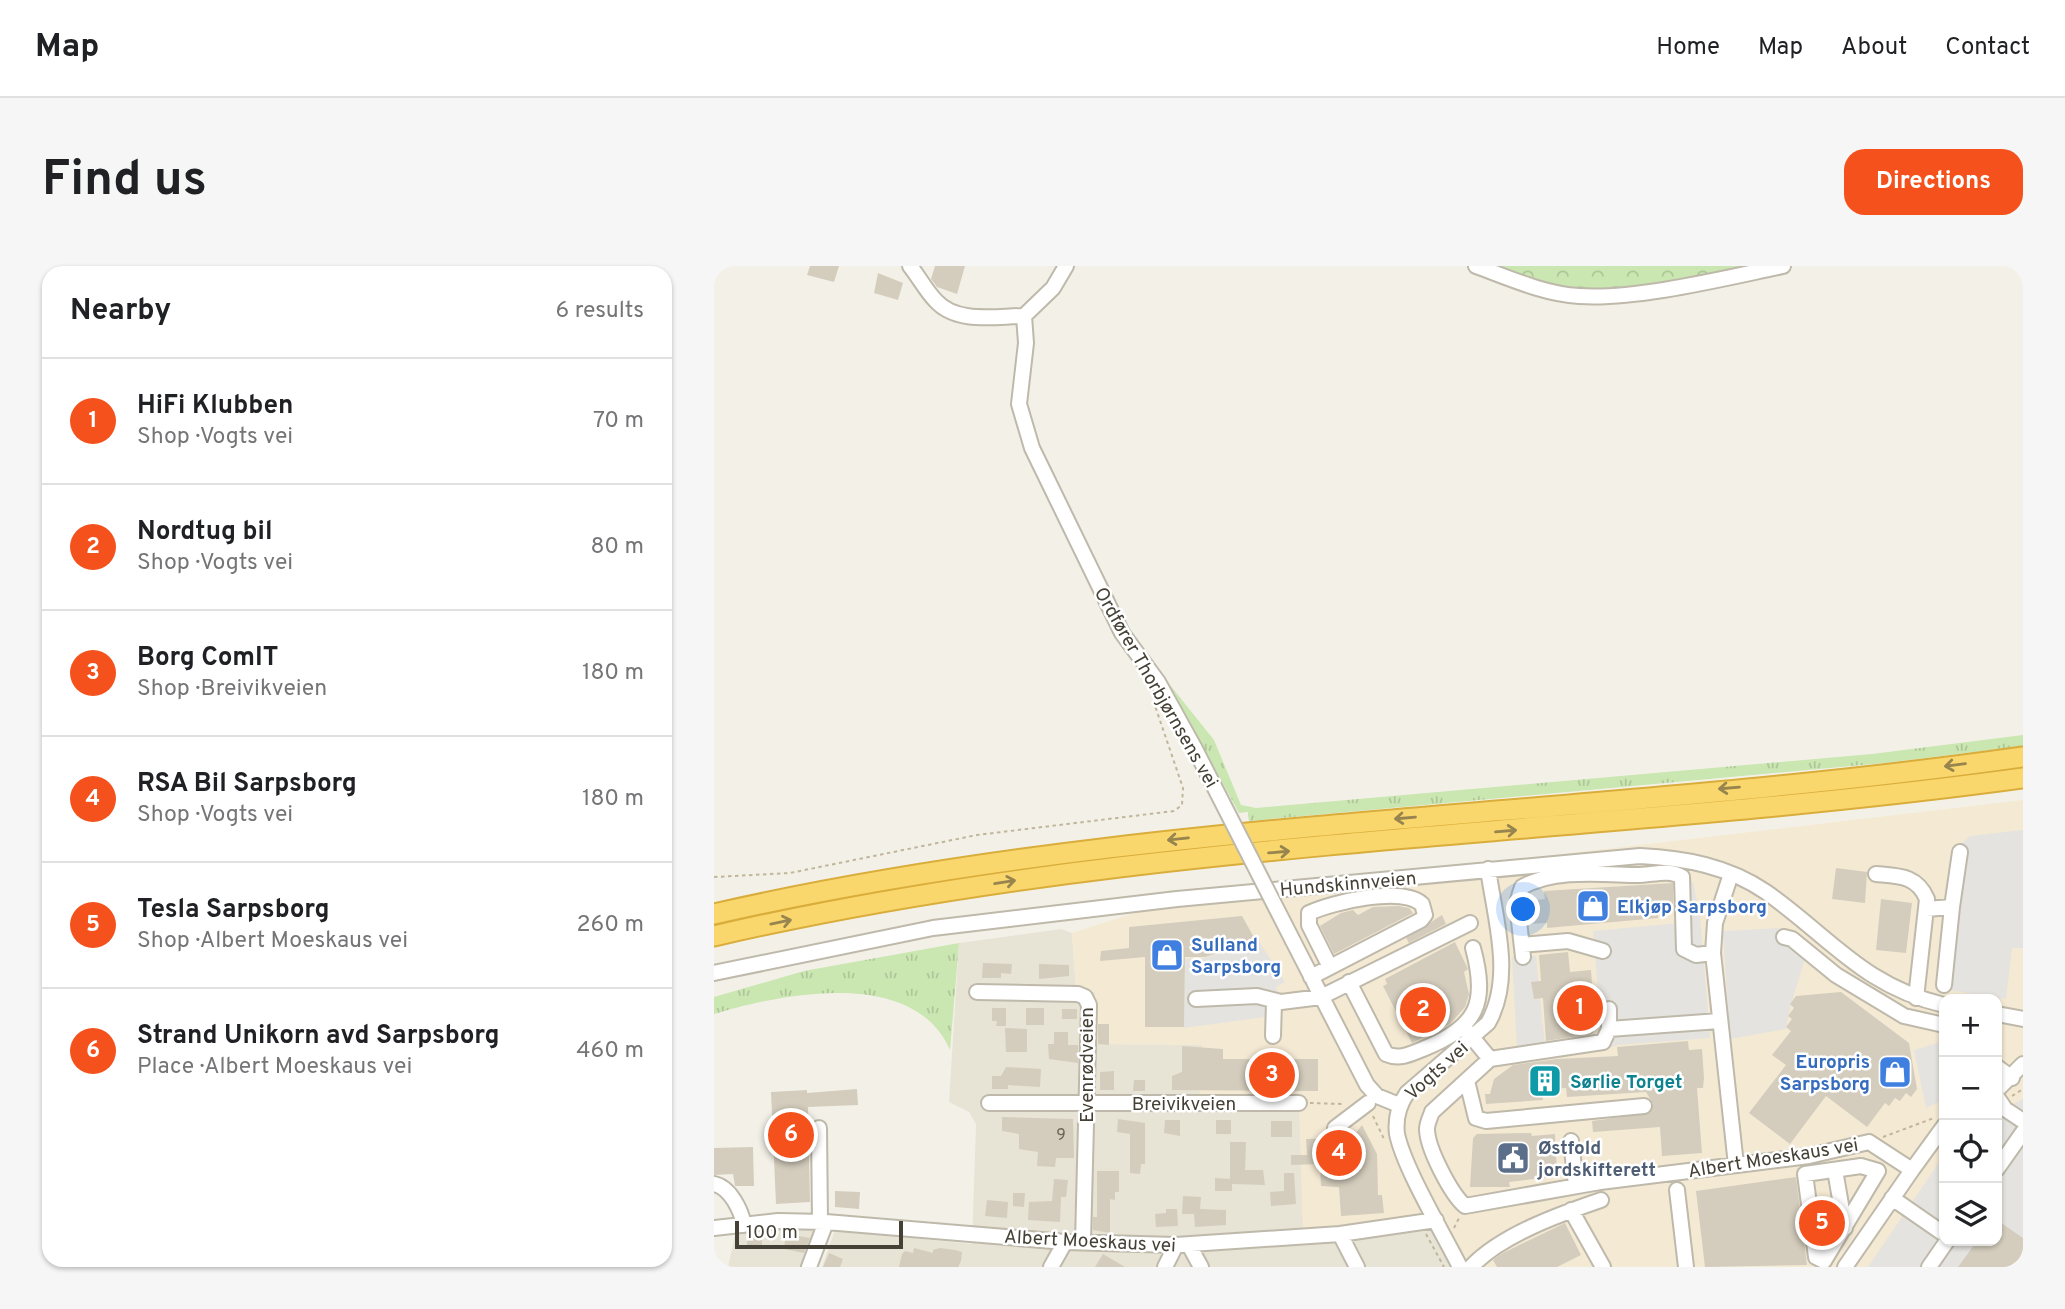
<!DOCTYPE html>
<html lang="en">
<head>
<meta charset="utf-8">
<style>
  :root { --surface:#fff; --page:#f6f6f6; --text:#202124; --muted:#757577; --line:#e0e0e0; --accent:#f4511d }
  body { margin:0; font-family:Overpass,sans-serif; background:var(--page); color:var(--text) }
  .controls { position:absolute; right:21px; bottom:21px; display:grid; overflow:hidden; border-radius:14px; box-shadow:0 2px 5px #0004 }
  .controls button { width:63px; height:63px; display:grid; place-items:center; padding:0; border:0; border-bottom:2px solid var(--line); background:var(--surface); color:var(--text); font:35px sans-serif }
  .scale { position:absolute; left:21px; bottom:18px; width:168px; box-sizing:border-box; padding-left:7px; border:4px solid #464136; border-top:0; font-size:19px; line-height:24px; white-space:nowrap; color:#464136; -webkit-text-stroke:5px #fff; paint-order:stroke }
  .you { position:absolute; left:810px; top:644px; width:24px; height:24px; margin:-18px; border:5px solid #fff; border-radius:50%; background:#1a73e8; box-shadow:0 0 0 10px #1a73e833 }
  .badge { display:grid; place-items:center; width:46px; height:46px; border-radius:50%; background:var(--accent); color:#fff; font-size:23px; font-weight:700 }
  .pin { position:absolute; translate:-50% -50%; border:4px solid #fff; box-shadow:0 2px 7px #0006 }
  .list { margin:0; padding:0; list-style:none }
  h2 { display:flex; justify-content:space-between; align-items:center; height:91px; margin:0; padding:0 28px; font-size:30px }
  h2 small { font-size:23px; font-weight:400; color:var(--muted) }
  .list li { display:grid; grid-template-columns:46px 1fr auto; gap:21px; align-items:center; box-sizing:border-box; height:126px; padding:0 28px; border-top:2px solid var(--line) }
  .list b { display:block; font-size:26px; white-space:nowrap }
  .list p { margin:0; font-size:23px; white-space:nowrap; color:var(--muted) }
  .list em { font-size:23px; font-style:normal; color:var(--muted) }
  .icon { flex:none; width:38px; height:38px; fill:none; stroke:currentColor; stroke-width:2; stroke-linecap:round; stroke-linejoin:round }
  .map { position:relative; flex:none; width:1309px; height:1001px; overflow:hidden; border-radius:21px }
  header { display:flex; align-items:center; gap:42px; box-sizing:border-box; height:98px; padding:0 35px; background:var(--surface); border-bottom:2px solid var(--line) }
  header strong { font-size:33px }
  nav { display:flex; gap:38px; margin-inline-start:auto; font-size:24px }
  .intro { display:flex; align-items:center; justify-content:space-between; box-sizing:border-box; height:168px; padding:0 42px }
  h1 { margin:0; font-size:49px }
  .button { padding:18px 32px; border-radius:21px; background:var(--accent); color:#fff; font-size:24px; font-weight:700 }
  main { display:flex; gap:42px; padding:0 42px }
  aside { flex:1; background:var(--surface); border-radius:21px; box-shadow:0 2px 5px #0004 }
  .map>svg:first-child { display:block }
  .residential { fill:#e7e3d5 }
  .commercial { fill:#f4e9d3; fill-rule:evenodd }
  .grass { fill:url(#grass-tufts) }
  .forest { fill:url(#forest-crowns) }
  .parking { fill:#e4e3df }
  .building { fill:#d4cdbd }
  .lines { fill:none; stroke-linecap:round; stroke-linejoin:round }
  .minor-casing { stroke:#beb9aa; stroke-width:18 }
  .highway-casing { stroke:#d9ad3b; stroke-width:23 }
  .path { stroke:#c0b69c; stroke-width:2; stroke-dasharray:3.5 3.5; stroke-linecap:butt }
  .minor { stroke:#fff; stroke-width:14 }
  .highway { stroke:#fad76c; stroke-width:19 }
  .minor-bridge-casing { stroke:#beb9aa; stroke-width:18; stroke-linecap:butt }
  .minor-bridge { stroke:#fff; stroke-width:14 }
  .oneway { stroke:#97844e }
  .labels { text-anchor:middle; stroke-width:5; stroke-linejoin:round; paint-order:stroke }
  .number-label { font-size:16px; fill:#6a6458 }
  .street-label { font-size:19px; fill:#464136; stroke:#fff }
  .shop-label { font-size:19px; font-weight:bold; fill:#366cbe; stroke:#fff; text-anchor:start }
  .culture-label { font-size:19px; font-weight:bold; fill:#0d838f; stroke:#fff; text-anchor:start }
  .service-label { font-size:19px; font-weight:bold; fill:#4e5e75; stroke:#fff; text-anchor:start }
</style>
</head>
<body>
<header>
<strong>Map</strong>
<nav><a>Home</a><a>Map</a><a>About</a><a>Contact</a></nav>
</header>
<div class="intro"><h1>Find us</h1><a class="button">Directions</a></div>
<main>
<aside>
<h2>Nearby<small>6 results</small></h2>
<ul class="list">
<li><span class="badge">1</span><div><b>HiFi Klubben</b><p>Shop · Vogts vei</p></div><em>70 m</em></li>
<li><span class="badge">2</span><div><b>Nordtug bil</b><p>Shop · Vogts vei</p></div><em>80 m</em></li>
<li><span class="badge">3</span><div><b>Borg ComIT</b><p>Shop · Breivikveien</p></div><em>180 m</em></li>
<li><span class="badge">4</span><div><b>RSA Bil Sarpsborg</b><p>Shop · Vogts vei</p></div><em>180 m</em></li>
<li><span class="badge">5</span><div><b>Tesla Sarpsborg</b><p>Shop · Albert Moeskaus vei</p></div><em>260 m</em></li>
<li><span class="badge">6</span><div><b>Strand Unikorn avd Sarpsborg</b><p>Place · Albert Moeskaus vei</p></div><em>460 m</em></li>
</ul>
</aside>
<div class="map">
<svg width="1309" height="1001" viewBox="0 0 1309 1001">
  <defs>
    <pattern id="grass-tufts" width="24" height="20" patternUnits="userSpaceOnUse" patternTransform="scale(1.75)"><rect width="24" height="20" fill="#cae6b1"/><path d="M3 7l-1-3M5 7V3M7 7l1-3M15 17l-1-3M17 17v-4M19 17l1-3" fill="none" stroke="#afc699"/></pattern>
    <pattern id="forest-crowns" width="20" height="18" patternUnits="userSpaceOnUse" patternTransform="scale(1.75)"><rect width="20" height="18" fill="#cae6b1"/><path d="M2 6a3 3 0 1 1 6 0M12 15a3 3 0 1 1 6 0" fill="none" stroke="#afc699"/></pattern>
  </defs>
  <rect width="100%" height="100%" fill="#f3f1e7"/>
  <!-- residential -->
  <path class="residential" d="M347,663L358,667L362,723L381,726L382,778L488,779L585,837L722,954L746,1001H108L121,964L258,978L262,858L255,846L235,836L245,677Z
    M108,959L92,1001H14L22,965Z"/>
  <!-- commercial -->
  <path class="commercial" d="M1309,534V1001H746L721,954L589,971L585,837H485L488,779L382,778L381,726L362,723L358,667L463,633ZM1230,733H1283V975H1230Z"/>
  <!-- grass -->
  <path class="grass" d="M436,394L500,474L527,539L542,542L1158,488L1309,469V480L1170,497L535,555L534,546L525,547L464,435Z
    M245,677L236,784C200,701 69,727 0,748V731L90,705Z"/>
  <!-- forest -->
  <path class="forest" d="M762,0H1069L864,30Z"/>
  <!-- parking -->
  <path class="parking" d="M1309,564V682H1298L1292,733L1222,722L1238,586L1256,570Z
    M970,609L979,616L986,649L996,772L904,779L889,784L879,665L965,657Z
    M1065,662L1094,683L1077,738L1072,763L1016,773L1009,665Z
    M544,674L571,716L562,721L569,745L565,749L470,762L471,693L490,692Z
    M822,690L831,780L803,784L798,691Z
    M1230,775V834L1212,842L1200,784Z
    M1309,833V974L1283,956V847Z
    M1230,889V975H1266L1248,1001H1154Z"/>
  <!-- building -->
  <path class="building" d="M96,0H125L120,16L93,9Z
    M221,0H251L243,28L223,21L217,13Z
    M164,7L189,17L184,34L160,27Z
    M1122,602L1153,606L1151,637L1118,633Z
    M959,617V646L944,647V652L833,662V657L815,658L814,635L831,633L830,625Z
    M1167,633L1198,637L1192,687L1162,684Z
    M684,640L695,642L699,647L620,688L606,660L627,647L639,644L644,649L659,641Z
    M728,649L732,658L695,677L692,672Z
    M528,650L542,675L491,691H471L470,761H431V691L386,695L387,685L415,682V661Z
    M741,676L754,703L750,706L755,728L751,741L736,758L698,777L669,720L673,718L671,713Z
    M854,686L856,706L877,704L881,763L878,768L832,775L829,732L820,733L817,716L827,715L825,689Z
    M269,697L298,698L297,708L287,707V712H268Z
    M325,698L355,699V710L325,713Z
    M1127,726L1195,777L1203,823L1197,831L1192,827L1186,835L1181,832L1175,840L1171,837L1153,861L1112,830L1076,878L1035,847L1072,799L1058,789L1077,765L1072,761L1078,753L1074,750L1080,742L1076,738L1082,730Z
    M278,742H292V760H282L283,755H278Z
    M312,742H330V759H312Z
    M348,743H363V753H348Z
    M384,758H395V779L384,778Z
    M291,762L313,763V786H292Z
    M340,766H354V779H364V797L335,793L334,778H340Z
    M974,775L975,784L988,783L990,812L989,822H983L988,887L948,890L946,861L879,866L878,855L936,847L939,838L932,826L853,831L852,822L828,824L829,834L772,838L771,828H776L780,813L799,799L843,793L904,790L903,781Z
    M468,780L509,783V793H604V825L458,824V810L468,806Z
    M292,801L327,803L326,821L294,819V823H278V810H287Z
    M400,805V824H386V806Z
    M420,814H431V825H419Z
    M143,823L144,839L94,841L96,936L62,938L57,826L93,824V827Z
    M288,851L359,853L360,892H342L341,901L323,900L324,886L305,883V868L288,865Z
    M404,853L431,857V898H427L426,908L416,907V868L403,866Z
    M451,854H466V870L450,867Z
    M502,854H517V868H502Z
    M557,855H578V871H557Z
    M648,859L663,888L664,929H668L670,947L627,950L625,921L607,920L606,898L577,899V889H593L592,873L638,872Z
    M817,867L818,870L841,868L843,910L795,916L796,921H756L759,872L763,868Z
    M516,876H532L531,904H549L551,919L518,918V925H501V912L516,913Z
    M39,881L40,920H21L19,908L0,909V882Z
    M383,905H405V926H401V934L396,933V967L379,964V951H383Z
    M570,907H580L582,938L557,940L556,926L570,925Z
    M1082,911L1093,999L991,1001L982,925Z
    M340,913L354,914L352,931H347L346,956L314,954L315,936L338,935Z
    M121,925L146,926L145,943L121,941Z
    M299,927H311L310,941L299,940Z
    M469,930L487,931L486,943L512,944V959L481,961L480,948H468Z
    M273,934L294,936L293,952L271,950Z
    M452,943H463L464,960L442,961L441,948L452,947Z
    M1283,954L1309,972V1001H1244L1263,975H1283Z
    M851,957L867,989L843,1001H783L779,994L789,987Z
    M40,967H48V981L33,980V968Z
    M72,968L96,972L90,987L70,983Z
    M200,982L219,987V984L226,982L241,984L248,986L247,995L244,1001H185L188,988L191,985L199,987Z
    M115,987L129,993L126,1001H109Z
    M389,988L411,1001H381Z"/>
  <g class="lines">
    <defs>
      <path id="minor" d="M196,0C205,11 212,25 222,35C243,58 282,50 310,50
        M762,0C795,12 830,28 865,30C923,34 1011,12 1069,0
        M310,50L312,77L305,138L318,182L408,367L444,416L481,483
        M310,50L339,22L352,0
        M1017,608L1001,657L999,687L1022,899
        M1162,608C1184,610 1203,609 1213,633L1202,732
        M1212,643L1238,641L1246,586
        M1070,671L1078,673L1122,709L1190,750L1230,759
        M579,675L653,819L663,830L685,839
        M808,679L854,675L889,685
        M809,691L803,637L808,621C840,603 885,608 920,609C936,610 954,602 968,611L970,683L982,689L999,687
        M0,707L219,662L463,633L926,590C970,592 1014,600 1052,626C1116,671 1149,720 1230,739
        M597,711L707,654L711,649L708,638C687,620 619,636 595,647V659L616,701
        M635,716L672,788C686,794 696,788 709,783C763,761 774,738 759,682
        M1230,719L1238,641
        M263,726L364,728L371,731L375,739L369,976
        M482,733L543,730L567,736L607,731L756,657
        M1283,748L1309,753
        M895,763L1005,755
        M753,765L776,793L889,776L895,763V743
        M559,770L560,736
        M776,793L718,846C716,852 713,857 713,863C713,882 737,928 751,940L886,916L1095,890L1155,876L1198,904L1230,860
        M1283,801L1298,812
        M753,815L762,852L772,855L930,840
        M1283,824L1309,798
        M1283,831L1291,843L1309,855
        M275,837H585
        M105,862L106,956
        M621,862L654,837
        M857,875L862,919
        M1147,900L1164,905L1110,995L1102,991L1091,908Z
        M1283,903L1309,866
        M1121,904L1131,962
        M0,918C16,921 27,944 30,959
        M963,924L972,1001
        M1178,932L1230,968
        M857,944L889,1001
        M0,962L64,955L112,956L351,976L462,979L626,968L722,954
        M626,968L643,1001
        M475,979L487,1001
        M95,1001L112,956
        M337,1001L351,976
        M451,1001L462,979
        M746,1001C729,967 690,902 683,868C681,852 685,839 693,827L774,757C800,712 781,653 774,603
        M757,1001C787,969 846,948 887,934
        M1131,1001L1198,904
        M1215,1001L1233,975"/>
      <path id="highway" d="M0,648C430,550 874,553 1309,491
        M0,670C429,570 874,571 1309,512"/>
    </defs>
    <!-- minor casing -->
    <use href="#minor" class="minor-casing"/>
    <!-- highway casing -->
    <use href="#highway" class="highway-casing"/>
    <!-- path -->
    <path class="path" d="M0,611L76,607L263,569L460,545L468,539L469,522L439,434
      M1298,830L1309,823
      M596,837L629,838
      M659,850L670,873
      M1169,871L1220,852
      M740,962L745,952
      M712,968L730,1001"/>
    <!-- minor -->
    <use href="#minor" class="minor"/>
    <!-- highway -->
    <use href="#highway" class="highway"/>
    <defs>
      <path id="minor-bridge" d="M481,483L579,675"/>
    </defs>
    <!-- minor-bridge casing -->
    <use href="#minor-bridge" class="minor-bridge-casing"/>
    <!-- minor-bridge -->
    <use href="#minor-bridge" class="minor-bridge"/>
  </g>
  <!-- one-way arrows -->
  <defs><path id="oneway-shaft" d="M-6 0H5M1.5-3L5.5 0L1.5 3" fill="none" stroke-width="1.6" stroke-linecap="round" stroke-linejoin="round" transform="scale(1.75)"/></defs>
  <g class="oneway">
    <use href="#oneway-shaft" transform="translate(1241 499) rotate(173)"/>
    <use href="#oneway-shaft" transform="translate(1015 522) rotate(175)"/>
    <use href="#oneway-shaft" transform="translate(691 552) rotate(175)"/>
    <use href="#oneway-shaft" transform="translate(792 565) rotate(-5)"/>
    <use href="#oneway-shaft" transform="translate(464 573) rotate(174)"/>
    <use href="#oneway-shaft" transform="translate(565 586) rotate(-5)"/>
    <use href="#oneway-shaft" transform="translate(291 616) rotate(-9)"/>
    <use href="#oneway-shaft" transform="translate(67 656) rotate(-12)"/>
  </g>
  <!-- icons -->
  <defs>
    <symbol id="shop-square" viewBox="-11 -11 22 22"><rect x="-9" y="-9" width="18" height="18" rx="4" fill="#3f7fe0" stroke="#fff"/><path d="M-5-2.5h2.3a2.7 3.5 0 0 1 5.4 0H5L5.5 6h-11ZM-1.5-2.5h3a1.5 2.3 0 0 0-3 0Z" fill="#fff"/></symbol>
    <symbol id="building-square" viewBox="-11 -11 22 22"><rect x="-9" y="-9" width="18" height="18" rx="4" fill="#0f9aa8" stroke="#fff"/><path d="M-4-6H4V6H1V3H-1V6H-4ZM-2.5-4.3h1.7v1.8h-1.7ZM.8-4.3h1.7v1.8H.8ZM-2.5-1h1.7V.8h-1.7ZM.8-1h1.7V.8H.8Z" fill="#fff"/></symbol>
    <symbol id="civic-square" viewBox="-11 -11 22 22"><rect x="-9" y="-9" width="18" height="18" rx="4" fill="#5c6f8a" stroke="#fff"/><path d="M-.6-6.5H3V-4.5H.6V-3L4-1V1h2V6H-6V1h2V-1L-.6-3ZM-1.2 2.5V6h2.4V2.5Z" fill="#fff"/></symbol>
  </defs>
  <g fill-rule="evenodd">
    <use href="#shop-square" x="860" y="621" width="38" height="38"/>
    <use href="#shop-square" x="434" y="670" width="38" height="38"/>
    <use href="#shop-square" x="1162" y="787" width="38" height="38"/>
    <use href="#building-square" x="812" y="796" width="38" height="38"/>
    <use href="#civic-square" x="780" y="873" width="38" height="38"/>
  </g>
  <g class="labels">
    <!-- number labels -->
    <g class="number-label">
      <text x="347" y="874">9</text>
    </g>
    <!-- street labels -->
    <g class="street-label">
      <text transform="translate(443 421) rotate(60)" y="7">Ordfører Thorbjørnsens vei</text>
      <text transform="translate(634 617) rotate(-5)" y="7">Hundskinnveien</text>
      <text transform="translate(372 799) rotate(-90)" y="7">Evenrødveien</text>
      <text transform="translate(722 804) rotate(-42)" y="7">Vogts vei</text>
      <text x="470" y="844">Breivikveien</text>
      <text transform="translate(1059 891) rotate(-9)" y="7">Albert Moeskaus vei</text>
      <text transform="translate(376 974) rotate(3)" y="7">Albert Moeskaus vei</text>
    </g>
    <!-- shop labels -->
    <g class="shop-label">
      <text x="903" y="647">Elkjøp Sarpsborg</text>
      <text x="477" y="685">Sulland<tspan x="477" dy="22">Sarpsborg</tspan></text>
      <text x="1156" y="802" text-anchor="end">Europris<tspan x="1156" dy="22">Sarpsborg</tspan></text>
    </g>
    <!-- culture labels -->
    <g class="culture-label">
      <text x="856" y="822">Sørlie Torget</text>
    </g>
    <!-- service labels -->
    <g class="service-label">
      <text x="824" y="888">Østfold<tspan x="824" dy="22">jordskifterett</tspan></text>
    </g>
  </g>
</svg>
<div class="controls">
<button>+</button>
<button>−</button>
<button><svg class="icon" aria-label="locate" viewBox="0 0 24 24"><circle cx="12" cy="12" r="6"/><path d="M12 2v4M12 18v4M2 12h4M18 12h4"/></svg></button>
<button><svg class="icon" aria-label="layers" viewBox="0 0 24 24"><path d="M12 4l9 5-9 5-9-5zM3 14l9 5 9-5"/></svg></button>
</div>
<div class="scale">100 m</div>
<div class="you"></div>
<div class="pin badge" style="left:866px;top:742px">1</div>
<div class="pin badge" style="left:709px;top:744px">2</div>
<div class="pin badge" style="left:558px;top:809px">3</div>
<div class="pin badge" style="left:625px;top:887px">4</div>
<div class="pin badge" style="left:1108px;top:957px">5</div>
<div class="pin badge" style="left:77px;top:869px">6</div>
</div>
</main>
</body>
</html>
